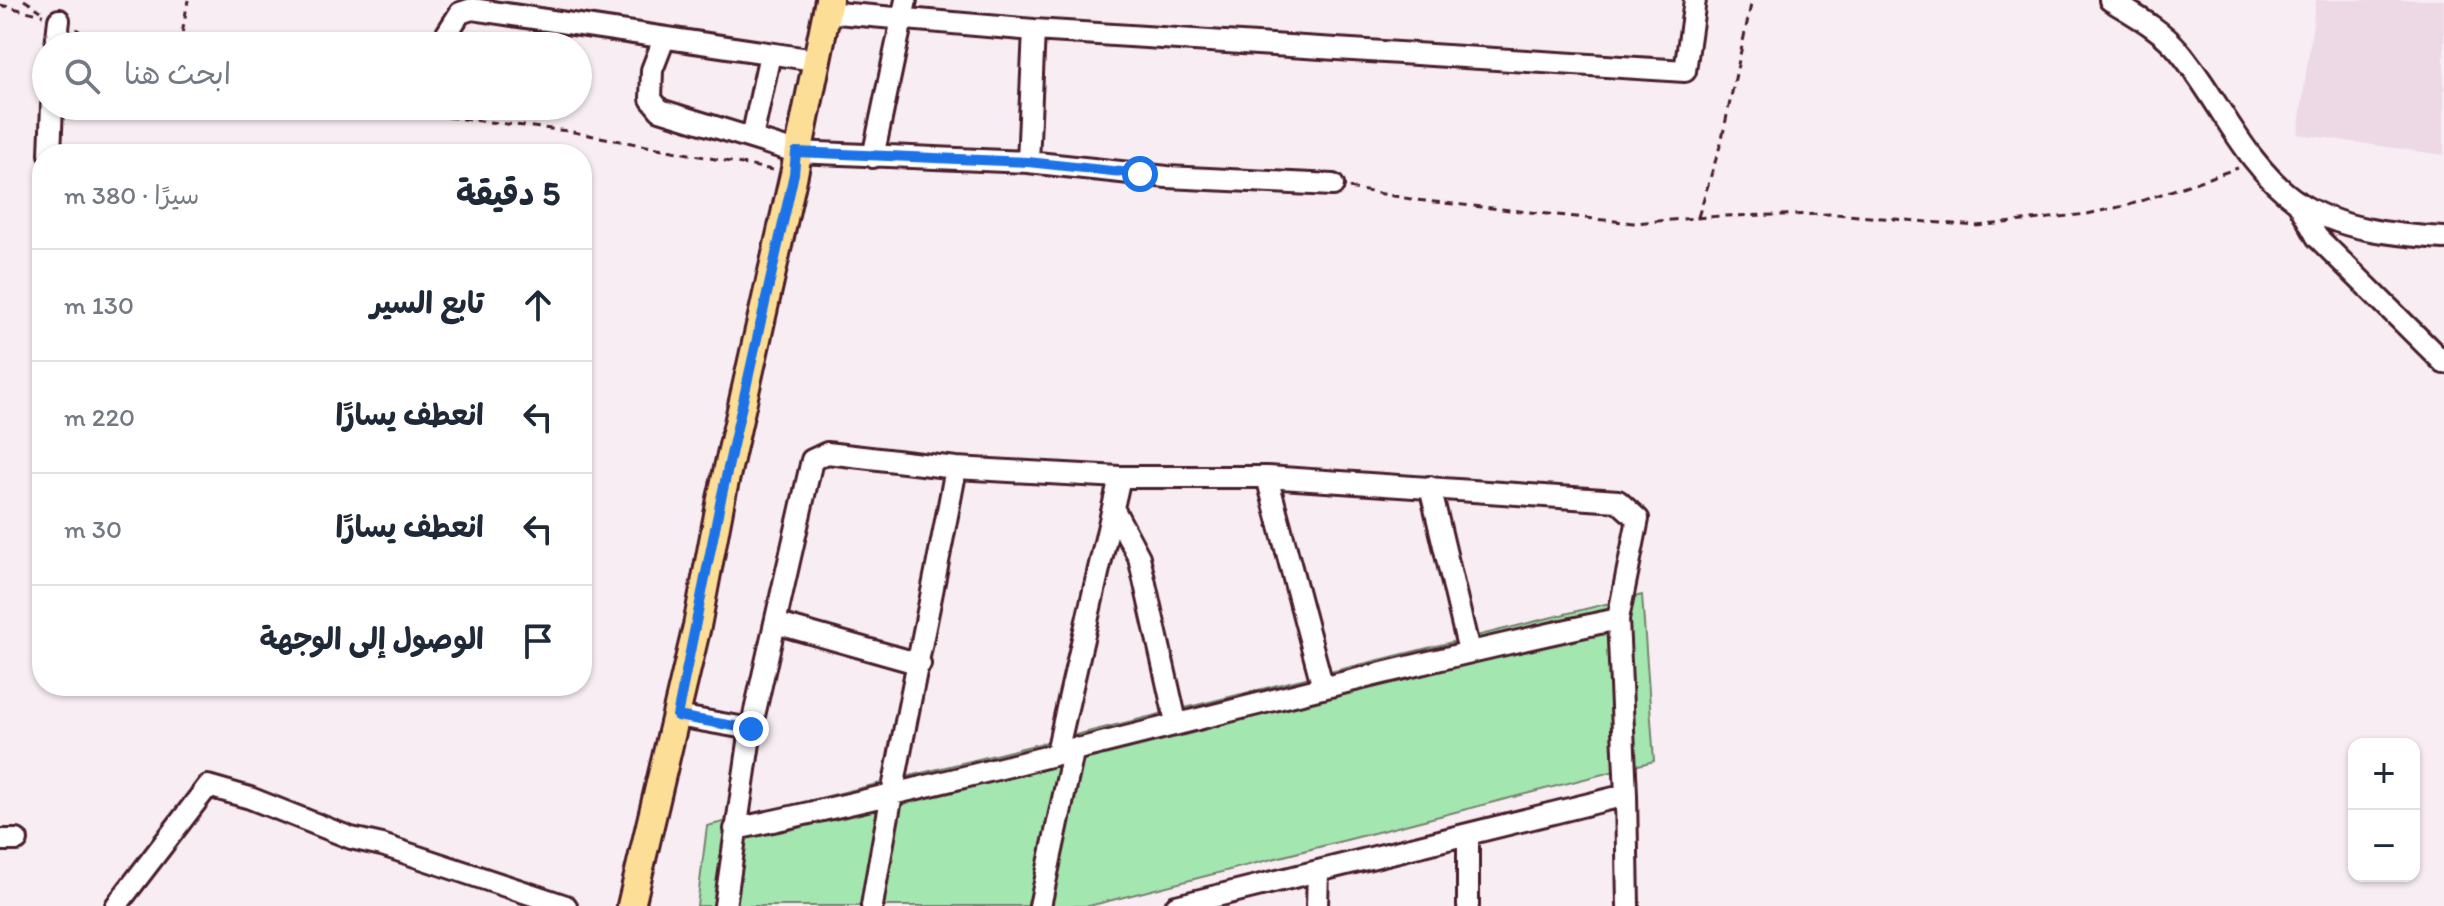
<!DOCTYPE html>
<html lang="ar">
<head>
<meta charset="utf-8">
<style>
  :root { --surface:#fff; --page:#f2f2f3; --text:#1f2937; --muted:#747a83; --line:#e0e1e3 }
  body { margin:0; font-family:Itim,"Playpen Sans Arabic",sans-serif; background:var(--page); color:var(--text); direction:rtl }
  .controls { position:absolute; right:24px; bottom:24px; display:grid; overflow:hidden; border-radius:16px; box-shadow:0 2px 6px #0004 }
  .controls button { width:72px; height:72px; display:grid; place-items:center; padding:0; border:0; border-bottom:2px solid var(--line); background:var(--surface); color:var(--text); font:40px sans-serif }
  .stop { position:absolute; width:24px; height:24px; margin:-18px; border:6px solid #1a73e8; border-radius:50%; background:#fff }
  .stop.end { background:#1a73e8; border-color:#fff; box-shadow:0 2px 8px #0008 }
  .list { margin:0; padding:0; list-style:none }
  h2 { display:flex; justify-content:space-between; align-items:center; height:104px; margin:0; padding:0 32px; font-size:34px }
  h2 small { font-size:26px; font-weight:400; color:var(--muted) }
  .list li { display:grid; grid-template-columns:52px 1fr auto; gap:24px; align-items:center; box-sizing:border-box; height:112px; padding:0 32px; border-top:2px solid var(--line) }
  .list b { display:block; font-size:30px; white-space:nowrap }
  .list em { font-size:26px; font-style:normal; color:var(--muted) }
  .icon { flex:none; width:44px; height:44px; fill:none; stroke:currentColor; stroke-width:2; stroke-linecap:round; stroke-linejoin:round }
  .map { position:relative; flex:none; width:2444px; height:906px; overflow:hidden; direction:ltr }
  .search { position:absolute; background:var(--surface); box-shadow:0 2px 6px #0004; left:32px; top:32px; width:560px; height:88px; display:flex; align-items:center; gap:20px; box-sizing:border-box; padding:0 28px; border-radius:44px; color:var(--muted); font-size:30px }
  .panel { position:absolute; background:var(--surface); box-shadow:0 2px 6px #0004; left:32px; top:144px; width:560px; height:552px; border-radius:32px; direction:rtl }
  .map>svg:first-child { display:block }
  .built { fill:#edd8e5 }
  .green { fill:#a3e6b0; stroke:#76826e; stroke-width:2 }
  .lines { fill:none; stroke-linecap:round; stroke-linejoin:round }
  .minor-casing { stroke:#4a1f2b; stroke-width:26 }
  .major-casing { stroke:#4a1f2b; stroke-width:32 }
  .path { stroke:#4a1f2b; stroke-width:3; stroke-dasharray:8 6; stroke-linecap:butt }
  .minor { stroke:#fff; stroke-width:20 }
  .major { stroke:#fdde96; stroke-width:26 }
  .route { stroke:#1a73e8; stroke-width:10 }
</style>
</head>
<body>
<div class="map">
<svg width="2444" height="906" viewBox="0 0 2444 906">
  <rect width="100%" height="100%" fill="#f7edf3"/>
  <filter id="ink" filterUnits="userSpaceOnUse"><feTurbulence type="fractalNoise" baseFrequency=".0125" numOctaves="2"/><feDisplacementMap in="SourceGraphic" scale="16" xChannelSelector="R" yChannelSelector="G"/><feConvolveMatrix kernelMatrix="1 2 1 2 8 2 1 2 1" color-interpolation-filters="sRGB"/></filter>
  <g filter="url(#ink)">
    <!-- built -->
    <path class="built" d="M2316,0H2444V155L2298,134Z"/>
    <!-- green -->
    <path class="green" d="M1642,595L1654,761L1089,906H697L707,826Z"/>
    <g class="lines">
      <defs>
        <path id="minor" d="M2110,0C2134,15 2161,29 2179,51C2220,100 2243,163 2296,201C2338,230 2394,235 2444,238
          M825,12L1034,30L1685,71L1695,0
          M664,39L652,70L651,99L660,110L796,152L1028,162L1167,177L1333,185
          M56,46L59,20
          M439,46L460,13L472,9L815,60
          M752,138L770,54
          M50,154L52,106
          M873,157L906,0
          M1028,162L1034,30
          M2297,201L2317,237L2444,363
          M956,468L1120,477H1267L1618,501L1638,519L1618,619
          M1267,477L1323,688
          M1430,487L1469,651
          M1113,508L1139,557L1176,722
          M775,623L920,664
          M677,716L751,729
          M1057,752L1120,477
          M735,829C1031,767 1322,682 1618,619L1626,795
          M0,840H17
          M116,906L208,786L250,798L351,838L382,845L566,906
          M725,906L751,729L812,460L827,453L956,468C929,615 896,759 872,906
          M1040,906L1074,748
          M1176,906L1626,795L1628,906
          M1317,906L1318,871
          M1468,906V834"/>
        <path id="major" d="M631,906L697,626L721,499L794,174L829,0"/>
      </defs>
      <!-- minor casing -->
      <use href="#minor" class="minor-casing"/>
      <!-- major casing -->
      <use href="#major" class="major-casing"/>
      <!-- path -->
      <path class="path" d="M24,0L41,11
        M0,5L43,15
        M76,29L101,46
        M180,46L188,0
        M350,106L568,131L773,170
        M1349,188L1416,200L1633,223L1720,216L1835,214L1976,226L2087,214L2129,205L2238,168
        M1698,217L1721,143L1752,0"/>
      <!-- minor -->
      <use href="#minor" class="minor"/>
      <!-- major -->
      <use href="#major" class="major"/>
    </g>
  </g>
  <g class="lines" filter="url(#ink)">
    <!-- route -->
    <path class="route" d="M751,729L677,716L721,499L794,174L796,152L1028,162L1140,174"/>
  </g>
</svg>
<div class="controls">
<button>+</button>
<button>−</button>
</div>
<div class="stop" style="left:1140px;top:174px"></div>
<div class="stop end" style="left:751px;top:729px"></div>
<div class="search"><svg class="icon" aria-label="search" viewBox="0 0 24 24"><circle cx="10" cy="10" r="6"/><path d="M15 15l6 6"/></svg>ابحث هنا</div>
<section class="panel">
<h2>5 دقيقة<small>سيرًا · 380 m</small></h2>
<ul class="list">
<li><svg class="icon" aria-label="ahead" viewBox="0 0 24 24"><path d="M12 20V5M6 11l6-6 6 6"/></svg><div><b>تابع السير</b></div><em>130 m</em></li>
<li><svg class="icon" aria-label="left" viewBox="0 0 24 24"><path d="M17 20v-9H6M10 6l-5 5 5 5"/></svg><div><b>انعطف يسارًا</b></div><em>220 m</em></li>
<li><svg class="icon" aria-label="left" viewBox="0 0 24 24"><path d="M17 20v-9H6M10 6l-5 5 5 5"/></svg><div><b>انعطف يسارًا</b></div><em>30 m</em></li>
<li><svg class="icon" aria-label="arrive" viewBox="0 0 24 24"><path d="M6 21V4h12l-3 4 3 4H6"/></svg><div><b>الوصول إلى الوجهة</b></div></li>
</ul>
</section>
</div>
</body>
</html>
